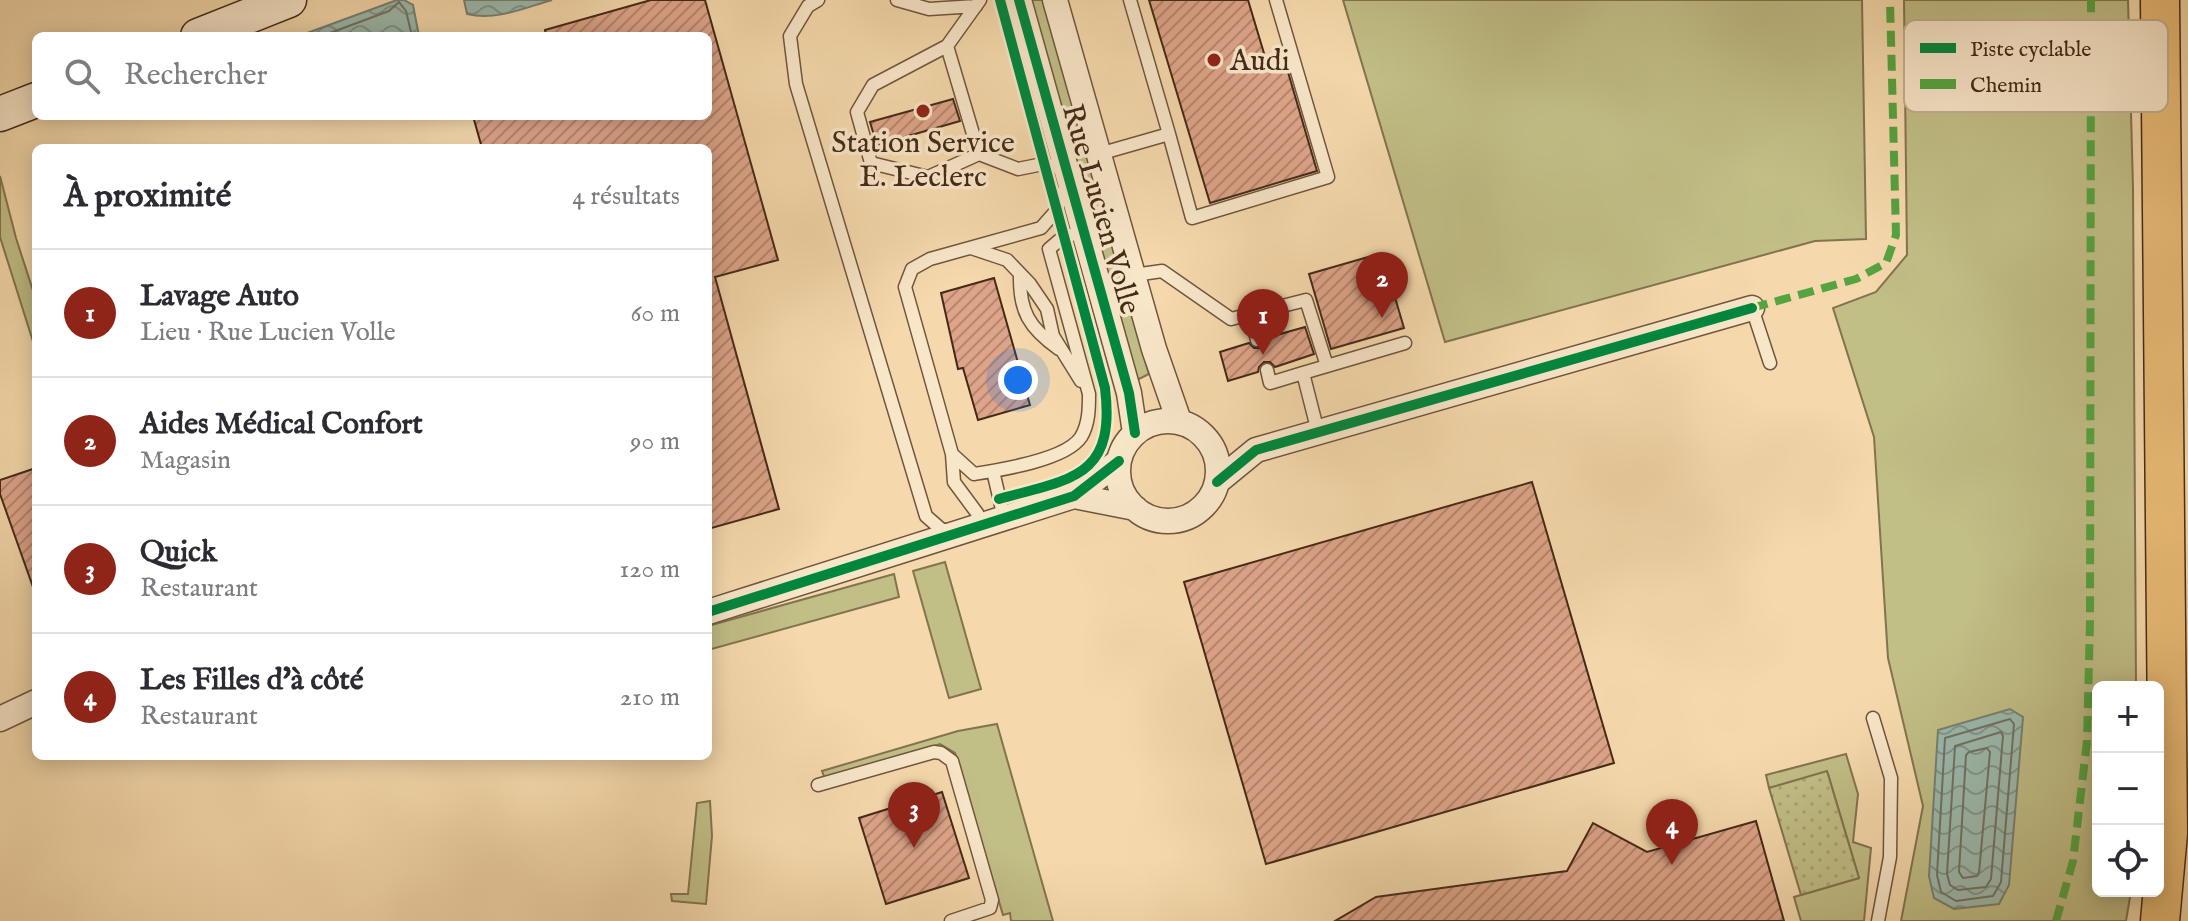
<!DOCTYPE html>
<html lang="fr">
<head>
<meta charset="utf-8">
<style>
  :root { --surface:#fff; --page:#f2f2f3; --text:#2b2b33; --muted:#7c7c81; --line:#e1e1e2; --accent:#8f2418 }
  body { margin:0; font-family:"IM FELL English",serif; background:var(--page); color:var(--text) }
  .controls { position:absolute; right:24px; bottom:24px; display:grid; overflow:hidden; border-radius:12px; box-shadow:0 4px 20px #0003 }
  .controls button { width:72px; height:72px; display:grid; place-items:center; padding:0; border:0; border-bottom:2px solid var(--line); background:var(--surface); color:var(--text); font:40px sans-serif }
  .you { position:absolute; left:1018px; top:380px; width:28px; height:28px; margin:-20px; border:6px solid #fff; border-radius:50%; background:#1a73e8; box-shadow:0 0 0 12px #1a73e833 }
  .badge { display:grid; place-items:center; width:52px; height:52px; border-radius:50%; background:var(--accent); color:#fff; font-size:26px; font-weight:700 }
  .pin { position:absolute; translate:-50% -66px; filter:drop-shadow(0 2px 4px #0008) }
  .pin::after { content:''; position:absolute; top:42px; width:28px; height:24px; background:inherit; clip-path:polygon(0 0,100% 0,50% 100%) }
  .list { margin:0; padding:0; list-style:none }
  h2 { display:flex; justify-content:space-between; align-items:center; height:104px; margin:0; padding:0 32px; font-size:34px }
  h2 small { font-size:26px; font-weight:400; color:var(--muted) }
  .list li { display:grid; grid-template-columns:52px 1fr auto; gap:24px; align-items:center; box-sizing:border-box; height:128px; padding:0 32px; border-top:2px solid var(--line) }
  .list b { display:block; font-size:30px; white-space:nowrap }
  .list p { margin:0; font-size:26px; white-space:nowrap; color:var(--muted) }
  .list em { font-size:26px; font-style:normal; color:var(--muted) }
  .icon { flex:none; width:44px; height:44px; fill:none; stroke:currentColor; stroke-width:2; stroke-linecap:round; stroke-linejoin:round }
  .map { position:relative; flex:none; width:2188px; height:921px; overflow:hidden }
  .search { position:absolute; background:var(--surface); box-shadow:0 4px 20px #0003; left:32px; top:32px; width:680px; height:88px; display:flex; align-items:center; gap:20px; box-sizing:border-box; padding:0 28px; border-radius:12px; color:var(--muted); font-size:30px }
  .panel { position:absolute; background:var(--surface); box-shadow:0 4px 20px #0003; left:32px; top:144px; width:680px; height:616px; border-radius:12px }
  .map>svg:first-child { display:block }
  .grass { fill:#c1be86; stroke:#82744f; stroke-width:2 }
  .park { fill:url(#park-dots); stroke:#82744f; stroke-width:2 }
  .water { fill:url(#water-waves); stroke:#788072; stroke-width:2 }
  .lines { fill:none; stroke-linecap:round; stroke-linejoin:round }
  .shore { stroke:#707263; stroke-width:2 }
  .building { fill:url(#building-hatch); stroke:#432a18; stroke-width:2 }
  .service-casing { stroke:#70563d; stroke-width:15 }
  .minor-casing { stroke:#70563d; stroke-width:27 }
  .secondary-casing { stroke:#432a18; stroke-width:37 }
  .primary-casing { stroke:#432a18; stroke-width:41 }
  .service { stroke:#f8e6c9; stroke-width:12 }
  .minor { stroke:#f8e6c9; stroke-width:24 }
  .secondary { stroke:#f8e6c9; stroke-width:34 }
  .primary { stroke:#eabc76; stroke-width:38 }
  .quiet { stroke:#55a440; stroke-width:8; stroke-dasharray:16 8; stroke-linecap:butt }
  .cycleway-casing { stroke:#f8e6c9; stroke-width:15 }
  .cycleway { stroke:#00873e; stroke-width:10 }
  .poi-dot { fill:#8f2418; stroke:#f8e6c9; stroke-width:3 }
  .labels { text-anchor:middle; stroke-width:7; stroke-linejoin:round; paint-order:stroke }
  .poi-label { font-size:30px; fill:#432a18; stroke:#f8e6c9; text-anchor:start }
  .street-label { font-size:30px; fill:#432a18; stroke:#f8e6c9 }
  .key { fill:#f8e6c9; stroke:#c2ae94; stroke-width:2 }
  .key-label { font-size:22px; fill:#432a18 }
</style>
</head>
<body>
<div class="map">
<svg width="2188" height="921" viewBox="0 0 2188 921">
  <defs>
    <pattern id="park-dots" width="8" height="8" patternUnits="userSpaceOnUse" patternTransform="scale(2)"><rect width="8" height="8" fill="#c1be86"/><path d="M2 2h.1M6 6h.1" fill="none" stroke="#a7a373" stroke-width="1.8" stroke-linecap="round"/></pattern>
    <pattern id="water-waves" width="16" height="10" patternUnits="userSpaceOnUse" patternTransform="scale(2)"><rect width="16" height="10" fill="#9cbaae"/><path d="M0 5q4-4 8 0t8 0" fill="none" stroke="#81978d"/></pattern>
    <pattern id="building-hatch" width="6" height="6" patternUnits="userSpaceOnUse" patternTransform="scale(2)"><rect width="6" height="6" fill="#dea489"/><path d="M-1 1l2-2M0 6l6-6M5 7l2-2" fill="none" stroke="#b6866f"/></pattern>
  </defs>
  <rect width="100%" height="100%" fill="#f5d9ac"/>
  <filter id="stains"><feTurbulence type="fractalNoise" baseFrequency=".0025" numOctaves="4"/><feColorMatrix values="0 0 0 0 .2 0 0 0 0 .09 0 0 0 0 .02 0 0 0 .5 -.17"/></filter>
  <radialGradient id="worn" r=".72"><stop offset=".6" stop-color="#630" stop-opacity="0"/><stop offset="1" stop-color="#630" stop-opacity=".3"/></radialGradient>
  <!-- grass -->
  <path class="grass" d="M1026,0H1043L1149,374L1135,381Z
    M1343,0H1862L1866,239L1815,241L1445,342Z
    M1904,0H2128L2133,188L2136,687H2098V891H2131L2126,921H1901L1923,806L1888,658L1874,437L1833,308L1876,292L1907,255Z
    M0,176L16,238L36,300V351L0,237Z
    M945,562L981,689L949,698L913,571Z
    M894,574L899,597L708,650V626Z
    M997,724L1053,921H1011L1010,913L1003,915L955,753L940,744L825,779L822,771L958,731Z
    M1846,754L1858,794L1853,842L1871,848L1864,921H1801L1794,897L1859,878L1828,774L1769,788L1766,775Z
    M710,801L712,836L706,904L672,901L671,894H688L697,803Z"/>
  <!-- park -->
  <path class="park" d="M1827,771L1859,878L1801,895L1769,788Z"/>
  <!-- water -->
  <path class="water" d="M397,0H404L413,5L419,36H299Z
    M464,0H552C524,8 496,21 467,14Z
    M2010,709L2023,717L2009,885L1999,904L1954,909L1934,898L1929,876L1938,730Z"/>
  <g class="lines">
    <!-- shore -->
    <path class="shore" d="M322,36L389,11L399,2L406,11L412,36
      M2010,719L2014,724L2001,882L1993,896L1956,901L1941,892L1937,875L1945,738Z
      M2001,732L2003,736L1991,879L1986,887L1958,890L1950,885L1947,874L1955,746Z
      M1987,748L1990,752L1979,873L1977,876L1963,878L1959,872L1966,755L1969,752Z"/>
  </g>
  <!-- building -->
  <path class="building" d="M651,0H705L778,260L715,277L779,509L708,529V148H482L473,116H708V36H546L545,30Z
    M1149,0H1248L1266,60L1283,55L1317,171L1210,203Z
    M953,99L960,121L877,145L870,122Z
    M1382,253L1404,328L1331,349L1309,274Z
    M994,278L1030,405L978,420L963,368L958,369L941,293Z
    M1305,327L1314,354L1275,367L1270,362H1264L1259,367L1258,372L1228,381L1220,352L1249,343L1254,348H1260L1266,338Z
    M36,468V586L33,587L0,494V480Z
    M1532,482L1614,763L1266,864L1184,582Z
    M942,792L969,878L886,904L859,818Z
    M1756,821L1784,921H1335L1376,897L1567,871L1593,823L1647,852Z"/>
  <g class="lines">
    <defs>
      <path id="service" d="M818,0L808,6L790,36L796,84L926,516L942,530H951
        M897,0L929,9L976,6
        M980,0L947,46L979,154L1018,169L1043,164L1066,169
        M947,46L873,85L857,112L871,163L928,177L979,154
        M1169,134L1192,218L1328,177L1276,0
        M1099,154L1169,134L1130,0
        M1067,182L1056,211L1041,228L930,259L912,269L905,287L952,454L974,474C1000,470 1066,460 1081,437C1089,424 1089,408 1089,394L1049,249L1063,237L1083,232
        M971,248L1007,260L1030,284L1047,309L1053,336L1081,381
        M1020,274C1019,311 1029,328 1059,349
        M1134,275L1162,271L1231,319L1306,300L1327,366
        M1752,308L1770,363
        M1250,314L1257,340
        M1267,370L1270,383L1303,373
        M1318,432L1303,373L1405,343
        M952,454L954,482L977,513L982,525
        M993,471L1004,518
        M1873,718L1891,778L1890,857L1878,921
        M818,785L934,752L941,753L952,761L992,900L990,908L951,921"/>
      <path id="minor" d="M1019,0L1129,393L1135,433
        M1055,0L1154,349L1179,421
        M1118 471a50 50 0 1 1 100 0a50 50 0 1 1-100 0Z
        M1217,482L1256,450L1752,308
        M1074,496L1135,508
        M708,612L1074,496L1119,461
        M0,719L36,702"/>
      <path id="secondary" d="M198,36L289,0
        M0,114L36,100"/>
      <path id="primary" d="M2160,921L2168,833L2160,0"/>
    </defs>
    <!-- service casing -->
    <use href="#service" class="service-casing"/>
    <!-- minor casing -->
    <use href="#minor" class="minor-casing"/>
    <!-- secondary casing -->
    <use href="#secondary" class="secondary-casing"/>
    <!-- primary casing -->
    <use href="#primary" class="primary-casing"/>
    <!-- service -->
    <use href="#service" class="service"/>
    <!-- minor -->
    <use href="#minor" class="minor"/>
    <!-- secondary -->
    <use href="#secondary" class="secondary"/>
    <!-- primary -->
    <use href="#primary" class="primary"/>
    <!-- quiet -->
    <path class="quiet" d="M1752,308L1856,279L1886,263L1896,235L1890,0
      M2056,921L2073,861L2087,741L2090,622L2091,0"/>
    <defs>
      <path id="cycleway" d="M1019,0L1129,393L1135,433
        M1217,482L1256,450L1752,308
        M999,499C1071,479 1116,478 1105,388L1000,0
        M708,612L1074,496L1119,461"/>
    </defs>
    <!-- cycleway casing -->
    <use href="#cycleway" class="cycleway-casing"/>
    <!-- cycleway -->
    <use href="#cycleway" class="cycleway"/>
  </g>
  <!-- markers -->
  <g class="poi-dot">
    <circle cx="1214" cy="60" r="8"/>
    <circle cx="923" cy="111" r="8"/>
  </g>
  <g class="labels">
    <!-- poi labels -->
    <g class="poi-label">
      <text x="1230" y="70">Audi</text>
      <text x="923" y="152" text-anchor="middle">Station Service<tspan x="923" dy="34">E. Leclerc</tspan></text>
    </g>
    <!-- street labels -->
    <g class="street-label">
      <text transform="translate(1102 209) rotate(74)" y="10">Rue Lucien Volle</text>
    </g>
  </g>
  <!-- legend -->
  <rect x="1904" y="20" width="264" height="92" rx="12" class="key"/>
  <rect x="1920" y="43" width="36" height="10" fill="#00873e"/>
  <rect x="1920" y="79" width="36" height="10" fill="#55a440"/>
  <g class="key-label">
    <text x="1970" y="56">Piste cyclable</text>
    <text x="1970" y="92">Chemin</text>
  </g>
  <rect width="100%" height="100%" filter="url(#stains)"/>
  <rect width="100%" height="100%" fill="url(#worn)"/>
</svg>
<div class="controls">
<button>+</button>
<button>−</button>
<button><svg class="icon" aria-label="locate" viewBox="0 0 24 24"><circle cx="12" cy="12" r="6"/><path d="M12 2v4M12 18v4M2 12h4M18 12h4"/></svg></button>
</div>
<div class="you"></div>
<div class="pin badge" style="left:1263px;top:355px">1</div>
<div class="pin badge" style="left:1382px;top:318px">2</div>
<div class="pin badge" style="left:914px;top:848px">3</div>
<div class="pin badge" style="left:1672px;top:865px">4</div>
<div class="search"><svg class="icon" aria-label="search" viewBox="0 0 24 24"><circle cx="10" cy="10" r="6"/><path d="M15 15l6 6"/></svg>Rechercher</div>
<section class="panel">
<h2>À proximité<small>4 résultats</small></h2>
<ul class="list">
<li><span class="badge">1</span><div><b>Lavage Auto</b><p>Lieu · Rue Lucien Volle</p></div><em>60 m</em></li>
<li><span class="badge">2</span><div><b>Aides Médical Confort</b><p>Magasin</p></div><em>90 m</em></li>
<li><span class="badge">3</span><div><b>Quick</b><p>Restaurant</p></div><em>120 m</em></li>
<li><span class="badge">4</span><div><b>Les Filles d'à côté</b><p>Restaurant</p></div><em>210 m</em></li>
</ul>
</section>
</div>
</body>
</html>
